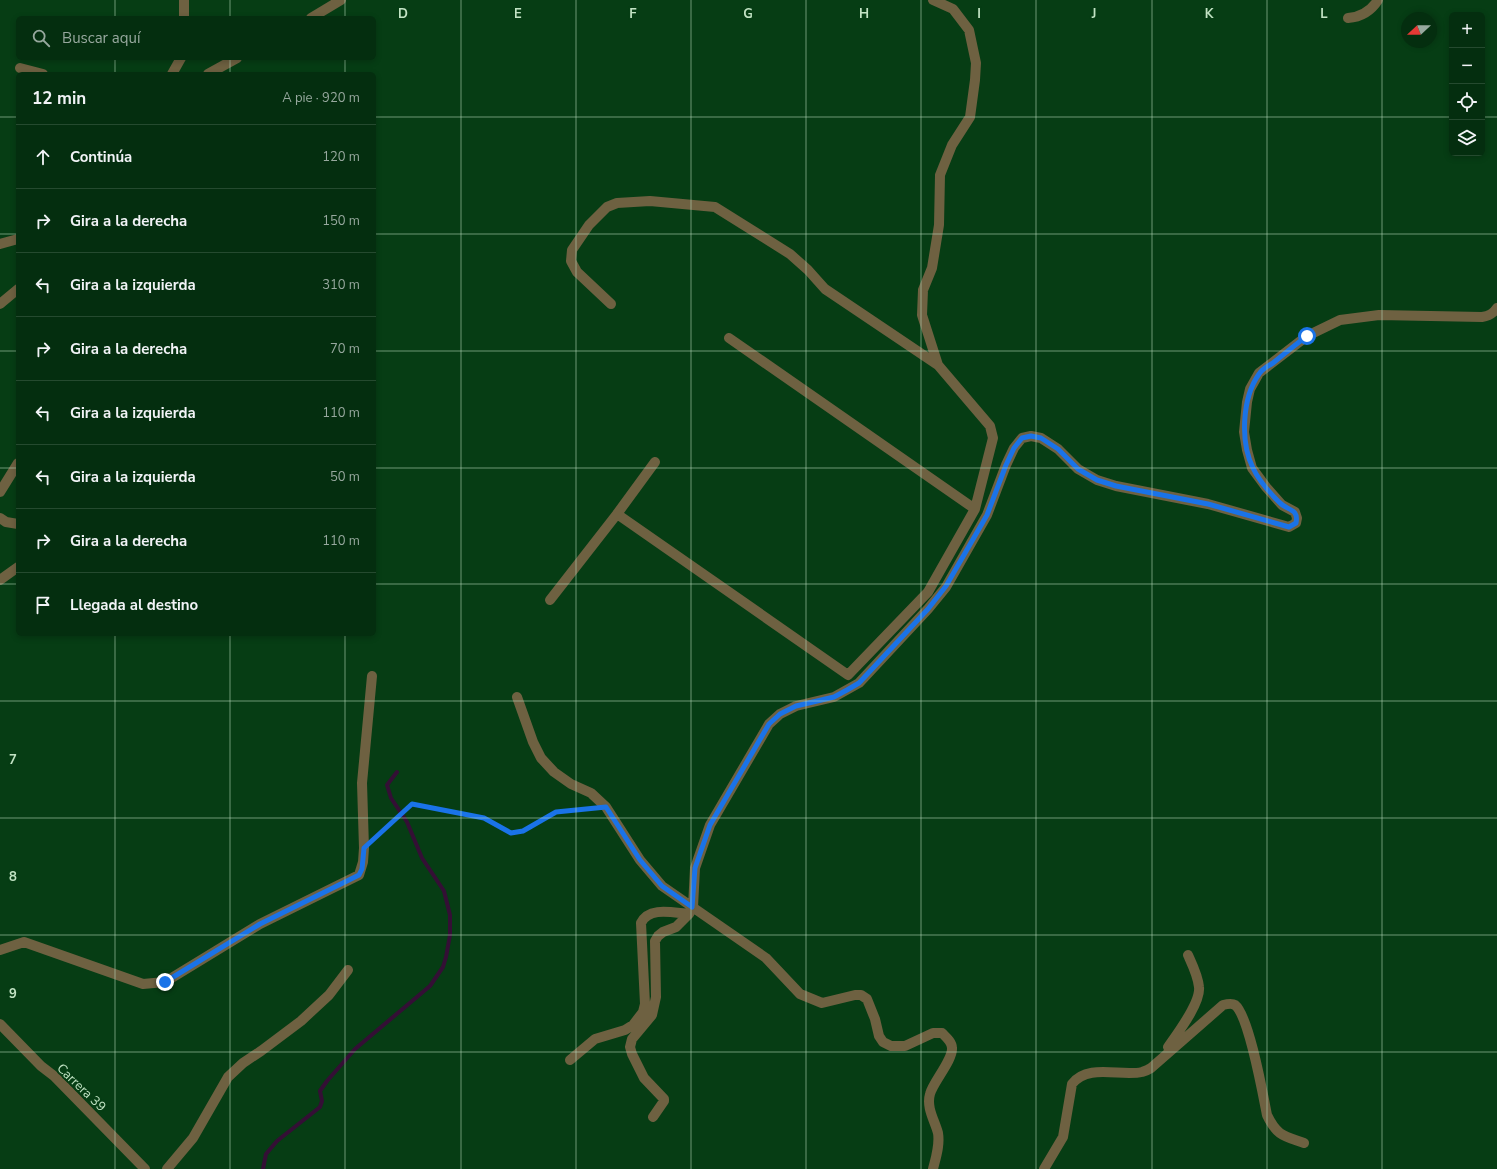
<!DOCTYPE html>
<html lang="es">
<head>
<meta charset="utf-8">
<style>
  :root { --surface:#042e0f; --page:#123a1d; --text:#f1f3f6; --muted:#97a89e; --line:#254a2f }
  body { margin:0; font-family:"Nunito Sans",sans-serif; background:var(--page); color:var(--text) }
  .controls { position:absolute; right:12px; top:12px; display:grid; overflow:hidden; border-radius:6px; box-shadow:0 2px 6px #0003 }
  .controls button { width:36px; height:36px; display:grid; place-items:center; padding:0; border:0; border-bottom:1px solid var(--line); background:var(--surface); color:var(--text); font:20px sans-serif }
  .compass { position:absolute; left:1401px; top:12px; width:36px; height:36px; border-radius:50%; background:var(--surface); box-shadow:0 2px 6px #0003; rotate:248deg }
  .stop { position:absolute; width:12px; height:12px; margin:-9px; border:3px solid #1a73e8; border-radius:50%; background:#fff }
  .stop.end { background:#1a73e8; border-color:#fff; box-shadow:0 1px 4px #0008 }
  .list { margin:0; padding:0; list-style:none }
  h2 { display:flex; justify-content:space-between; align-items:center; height:52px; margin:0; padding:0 16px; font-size:17px }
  h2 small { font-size:13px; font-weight:400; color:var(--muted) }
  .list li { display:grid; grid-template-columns:26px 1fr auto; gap:12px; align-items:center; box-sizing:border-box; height:64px; padding:0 16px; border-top:1px solid var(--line) }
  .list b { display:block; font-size:15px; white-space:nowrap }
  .list em { font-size:13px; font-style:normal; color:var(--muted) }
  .icon { flex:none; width:22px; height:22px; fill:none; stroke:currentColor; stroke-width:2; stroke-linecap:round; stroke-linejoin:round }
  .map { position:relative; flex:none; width:1497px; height:1169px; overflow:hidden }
  .search { position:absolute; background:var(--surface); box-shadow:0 2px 6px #0003; left:16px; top:16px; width:360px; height:44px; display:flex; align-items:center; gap:10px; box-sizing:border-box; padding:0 14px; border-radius:6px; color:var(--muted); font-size:15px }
  .panel { position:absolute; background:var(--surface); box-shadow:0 2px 6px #0003; left:16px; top:72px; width:360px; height:564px; border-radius:6px }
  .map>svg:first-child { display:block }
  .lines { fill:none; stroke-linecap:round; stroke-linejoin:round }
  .stream { stroke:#340f35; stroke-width:4 }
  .path { stroke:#5a8762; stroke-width:2.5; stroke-dasharray:1 3; stroke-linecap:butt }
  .minor { stroke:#6e6141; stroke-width:10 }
  .route { stroke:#1a73e8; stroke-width:5 }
  .grid { fill:none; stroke:#c2e3c4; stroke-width:1; stroke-opacity:0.55 }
  .labels { text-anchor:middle; stroke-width:4; stroke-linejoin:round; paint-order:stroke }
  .street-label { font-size:13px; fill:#c2e3c4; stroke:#063d14 }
  .grid-label { font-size:13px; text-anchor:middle; font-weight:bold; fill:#c2e3c4; stroke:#063d14; stroke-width:4; stroke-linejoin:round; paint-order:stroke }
</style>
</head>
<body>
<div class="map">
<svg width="1497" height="1169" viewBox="0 0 1497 1169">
  <rect width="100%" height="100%" fill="#063d14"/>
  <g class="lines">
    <!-- stream -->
    <path class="stream" d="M263,1169L266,1154L277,1141L320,1107L322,1101L320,1091L327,1081L355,1049L430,986L443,967L446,957L450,935V915L444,891L422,858L407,822L391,798L387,785L397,772"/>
    <!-- path -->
    <path class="path" d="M375,838L412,804L484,818L511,833L523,831L556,812L592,808"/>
    <!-- minor -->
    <path class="minor" d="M184,0V18
      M311,18L341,0
      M1348,18C1361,17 1371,11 1378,0
      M20,68L43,74
      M172,74L181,58
      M208,74L237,58
      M0,244L18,239
      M0,304L18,289
      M611,304L577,272L571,261L572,250L589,225L607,207L617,203L650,201L715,207L790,254L808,270L825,289L938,365
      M729,338L975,509
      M0,492L18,463
      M617,514L848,675L928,592L975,509L993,438L990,426L938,365L922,315L923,290L932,268L939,225L940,175L952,145L970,117L975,80L976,63L969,30L953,9L933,0
      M0,518L6,522L18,524
      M0,580L18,567
      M550,600L617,514L655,462
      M517,697L533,742L541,758L554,772L571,784L591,793L606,807L640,860L662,886L766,958L800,994L822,1003L855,995H861L867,999L875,1019L879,1036L883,1042L891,1046H905L933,1033H942C946,1037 952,1042 952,1048C953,1060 933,1082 930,1094C926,1108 935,1121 938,1133C940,1145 936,1157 933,1169
      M0,950L24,942L143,984L165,982L260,924L359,875L363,862L364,848L362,783L372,676
      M0,1024L41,1066L54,1076L145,1169
      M1168,1047C1177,1034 1201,1003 1199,987C1198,976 1193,966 1188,955
      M570,1060L595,1039L625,1030L633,1025L643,1012L645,1004L641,923C649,906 674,913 689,914
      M653,1117L664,1101V1099L644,1078L632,1054L630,1047L632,1039L652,1015L656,997L655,941L658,936L663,932L676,927L689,914L693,907L695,868L710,825L769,724L780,714L796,706L834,697L859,683L928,609L946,587L987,515L1006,465L1014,448L1022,438L1031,436L1041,438L1058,449L1078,469L1097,480L1116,486L1208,504L1289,527L1296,523L1297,518L1295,512L1282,505L1266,487L1252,468L1247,450L1244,432L1247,402L1250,389L1259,373L1307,336L1340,320L1379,315L1482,317C1489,316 1493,314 1497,308
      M167,1169L193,1138L228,1077L243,1063L261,1051L301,1021L329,995L348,970
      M1044,1169L1063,1137L1072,1084C1088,1063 1121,1077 1142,1072C1145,1071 1148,1070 1151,1068L1223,1005C1227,1004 1232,1003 1235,1005C1249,1016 1263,1095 1267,1115C1277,1136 1284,1136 1304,1143"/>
  </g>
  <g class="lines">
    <!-- route -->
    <path class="route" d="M165,982L260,924L359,875L362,869L364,848L412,804L484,818L511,833L523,831L556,812L606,807L640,860L662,886L692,907L695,868L710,825L769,724L780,714L796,706L834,697L847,690L859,683L928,609L946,586L987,515L1006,465L1014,448L1022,438L1031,436L1041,438L1058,449L1078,469L1097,480L1116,486L1208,504L1289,527L1296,523C1299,508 1287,511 1279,502C1269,492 1259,481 1253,468C1240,442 1242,398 1259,374C1262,369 1268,366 1273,363C1284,354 1295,345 1307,336"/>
  </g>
  <!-- grid -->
  <path class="grid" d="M115,0V18M230,0V18M345,0V18M461,0V1169M576,0V1169M691,0V1169M806,0V1169M921,0V1169M1036,0V1169M1152,0V1169M1267,0V1169M1382,0V1169M115,58V74M230,58V74M345,58V74M0,117H18M374,117H1452M1482,117H1497M0,234H18M374,234H1497M0,351H18M374,351H1497M0,468H18M374,468H1497M0,584H18M374,584H1497M115,634V1169M230,634V1169M345,634V1169M0,701H1497M0,818H1497M0,935H1497M0,1052H1497"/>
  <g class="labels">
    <!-- street labels -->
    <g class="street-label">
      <text transform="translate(82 1087) rotate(44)" y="5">Carrera 39</text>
    </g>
  </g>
  <g class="grid-label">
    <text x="403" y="18">D</text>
    <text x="518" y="18">E</text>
    <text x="633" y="18">F</text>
    <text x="748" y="18">G</text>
    <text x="864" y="18">H</text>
    <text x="979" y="18">I</text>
    <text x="1094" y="18">J</text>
    <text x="1209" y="18">K</text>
    <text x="1324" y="18">L</text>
    <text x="13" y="764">7</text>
    <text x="13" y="881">8</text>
    <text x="13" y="998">9</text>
  </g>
</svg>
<div class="controls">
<button>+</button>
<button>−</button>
<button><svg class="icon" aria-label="locate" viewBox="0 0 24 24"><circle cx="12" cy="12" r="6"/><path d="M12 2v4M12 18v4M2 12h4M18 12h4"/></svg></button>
<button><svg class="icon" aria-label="layers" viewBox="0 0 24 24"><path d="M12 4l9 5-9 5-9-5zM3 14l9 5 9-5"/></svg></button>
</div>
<svg class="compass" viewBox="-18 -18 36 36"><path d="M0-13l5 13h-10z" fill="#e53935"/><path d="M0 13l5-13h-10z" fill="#97a89e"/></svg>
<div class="stop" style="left:1307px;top:336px"></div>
<div class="stop end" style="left:165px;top:982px"></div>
<div class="search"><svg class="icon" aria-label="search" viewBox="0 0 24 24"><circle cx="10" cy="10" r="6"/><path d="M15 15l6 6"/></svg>Buscar aquí</div>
<section class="panel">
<h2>12 min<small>A pie · 920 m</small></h2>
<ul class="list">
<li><svg class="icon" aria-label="ahead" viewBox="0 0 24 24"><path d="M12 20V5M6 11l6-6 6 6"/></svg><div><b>Continúa</b></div><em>120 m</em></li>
<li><svg class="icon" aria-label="right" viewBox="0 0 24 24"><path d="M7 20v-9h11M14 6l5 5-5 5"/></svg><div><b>Gira a la derecha</b></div><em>150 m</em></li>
<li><svg class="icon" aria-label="left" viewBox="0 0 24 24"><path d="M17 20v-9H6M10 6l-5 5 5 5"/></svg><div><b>Gira a la izquierda</b></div><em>310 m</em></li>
<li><svg class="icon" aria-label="right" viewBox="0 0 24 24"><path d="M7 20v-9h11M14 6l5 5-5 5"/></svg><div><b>Gira a la derecha</b></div><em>70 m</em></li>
<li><svg class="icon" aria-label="left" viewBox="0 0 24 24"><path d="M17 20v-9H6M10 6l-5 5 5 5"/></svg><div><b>Gira a la izquierda</b></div><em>110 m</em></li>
<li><svg class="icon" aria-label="left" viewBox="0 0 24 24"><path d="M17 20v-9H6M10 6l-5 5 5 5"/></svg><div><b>Gira a la izquierda</b></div><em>50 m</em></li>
<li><svg class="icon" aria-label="right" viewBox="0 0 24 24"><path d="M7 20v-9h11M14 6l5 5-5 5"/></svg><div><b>Gira a la derecha</b></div><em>110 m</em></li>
<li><svg class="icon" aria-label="arrive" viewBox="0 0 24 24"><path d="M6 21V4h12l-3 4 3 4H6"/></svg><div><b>Llegada al destino</b></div></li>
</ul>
</section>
</div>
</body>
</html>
